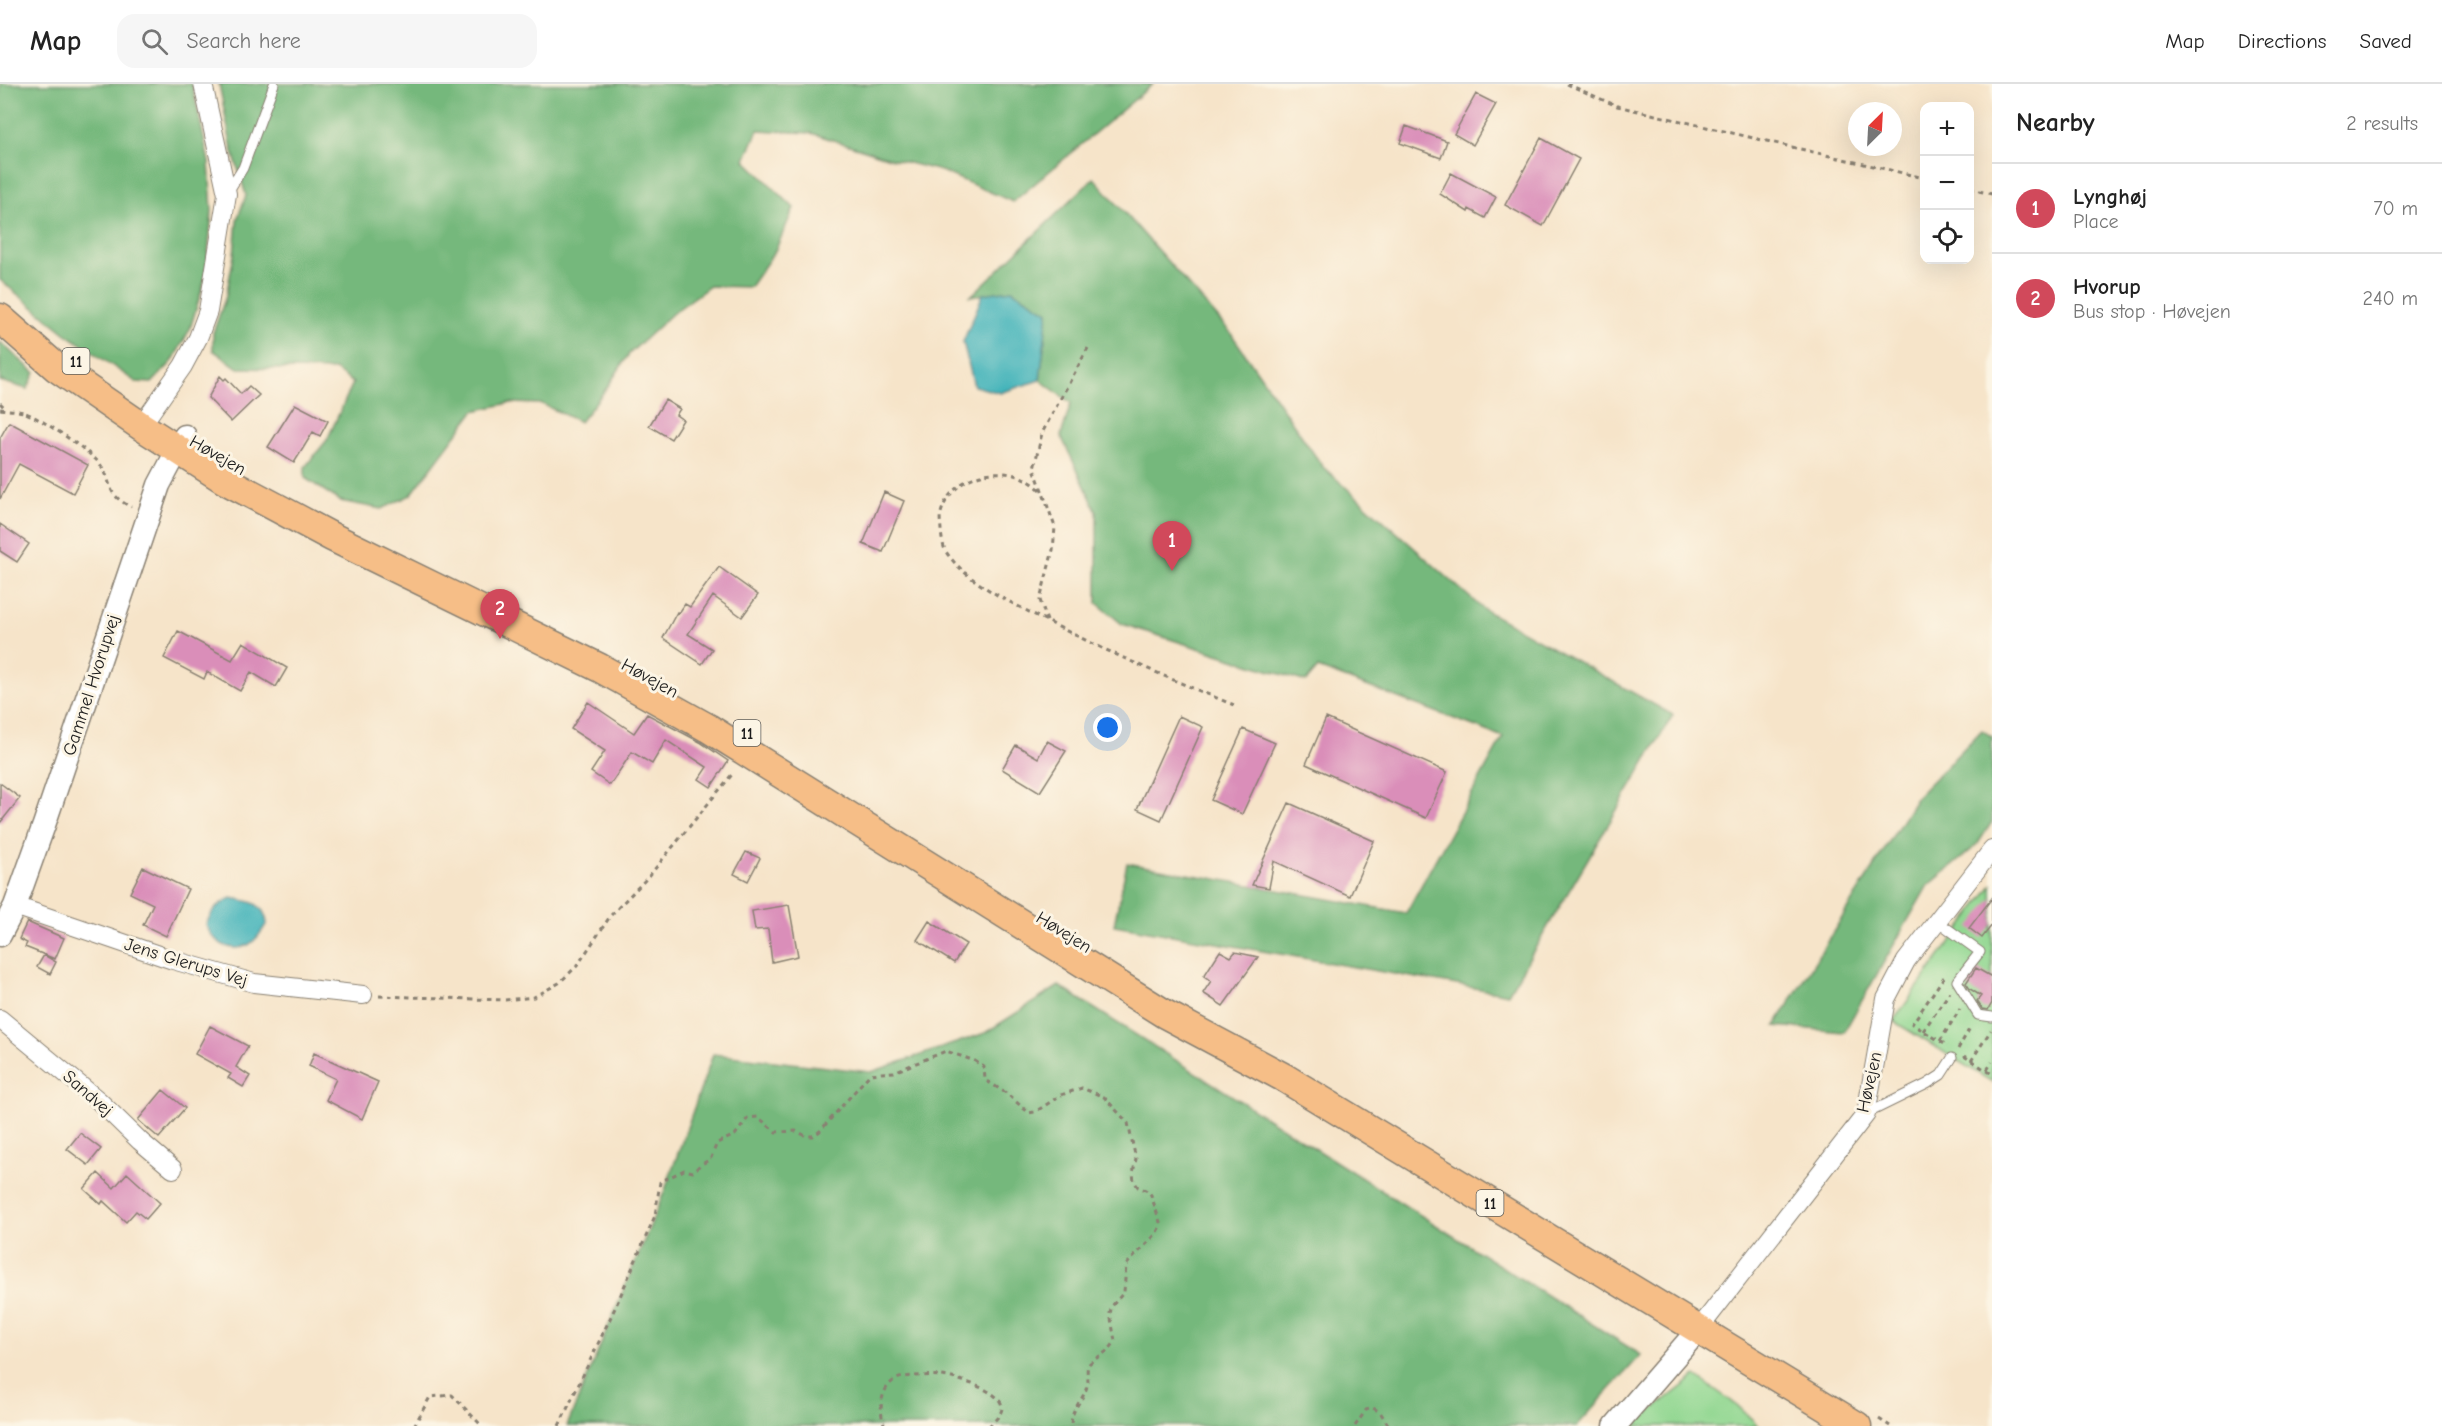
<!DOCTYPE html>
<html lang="en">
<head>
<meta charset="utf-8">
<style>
  :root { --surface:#fff; --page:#f6f6f6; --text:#222; --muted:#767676; --line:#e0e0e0; --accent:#d1495b }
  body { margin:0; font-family:"Comic Neue",sans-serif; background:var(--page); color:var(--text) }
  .controls { position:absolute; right:18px; top:18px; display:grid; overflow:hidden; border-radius:12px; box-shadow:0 6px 24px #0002 }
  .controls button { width:54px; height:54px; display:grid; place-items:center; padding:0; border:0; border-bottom:2px solid var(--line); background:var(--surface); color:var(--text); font:30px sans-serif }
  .compass { position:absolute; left:1848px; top:18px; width:54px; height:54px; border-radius:50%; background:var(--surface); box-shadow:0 6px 24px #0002; rotate:24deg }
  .you { position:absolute; left:1108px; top:644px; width:21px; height:21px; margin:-15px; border:4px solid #fff; border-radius:50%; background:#1a73e8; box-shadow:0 0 0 9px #1a73e833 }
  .badge { display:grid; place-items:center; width:39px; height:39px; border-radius:50%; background:var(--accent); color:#fff; font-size:20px; font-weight:700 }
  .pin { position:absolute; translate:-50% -50px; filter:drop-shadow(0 2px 3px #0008) }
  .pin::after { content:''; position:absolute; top:32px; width:21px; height:18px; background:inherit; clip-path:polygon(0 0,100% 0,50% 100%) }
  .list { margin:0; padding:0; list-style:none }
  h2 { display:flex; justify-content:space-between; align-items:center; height:78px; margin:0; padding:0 24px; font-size:26px }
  h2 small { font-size:20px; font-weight:400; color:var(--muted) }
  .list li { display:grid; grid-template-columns:39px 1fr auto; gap:18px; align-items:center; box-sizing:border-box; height:90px; padding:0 24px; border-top:2px solid var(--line) }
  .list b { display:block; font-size:22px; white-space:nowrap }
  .list p { margin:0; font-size:20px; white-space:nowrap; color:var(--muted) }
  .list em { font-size:20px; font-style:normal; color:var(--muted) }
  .icon { flex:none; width:33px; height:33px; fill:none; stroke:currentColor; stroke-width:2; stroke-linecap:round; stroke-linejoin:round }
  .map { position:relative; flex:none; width:1992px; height:1342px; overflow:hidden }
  header { display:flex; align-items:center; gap:36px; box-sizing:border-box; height:84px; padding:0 30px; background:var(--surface); border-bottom:2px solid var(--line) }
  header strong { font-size:28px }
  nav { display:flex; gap:33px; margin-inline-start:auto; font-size:21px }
  .search { width:420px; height:54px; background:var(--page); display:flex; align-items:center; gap:15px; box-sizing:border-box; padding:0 21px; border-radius:18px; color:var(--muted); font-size:22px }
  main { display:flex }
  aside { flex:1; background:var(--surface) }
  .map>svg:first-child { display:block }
  .green { fill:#91d791; stroke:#567a56; stroke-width:1.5 }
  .forest { fill:#74b87b; stroke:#486a4c; stroke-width:1.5 }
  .water { fill:#41b2b9; stroke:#2e676a; stroke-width:1.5 }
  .building { fill:#da8eb9 }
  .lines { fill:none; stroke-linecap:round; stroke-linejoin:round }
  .service-casing { stroke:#898072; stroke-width:11 }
  .minor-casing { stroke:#898072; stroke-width:20 }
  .tertiary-casing { stroke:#898072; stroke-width:25 }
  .primary-casing { stroke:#898072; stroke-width:31 }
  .path { stroke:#898072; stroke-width:3; stroke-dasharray:4.5 4.5; stroke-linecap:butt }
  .service { stroke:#fff; stroke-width:9 }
  .minor { stroke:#fff; stroke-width:18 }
  .tertiary { stroke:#fff; stroke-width:22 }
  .primary { stroke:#f6be87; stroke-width:28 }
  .labels { text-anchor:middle; stroke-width:6; stroke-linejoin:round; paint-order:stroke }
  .shield { fill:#fcf5e5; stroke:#5f5d58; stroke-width:1.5 }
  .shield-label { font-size:16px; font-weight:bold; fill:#1c1c1c }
  .street-label { font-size:18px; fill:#1c1c1c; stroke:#fcf5e5 }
</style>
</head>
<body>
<header>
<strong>Map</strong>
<div class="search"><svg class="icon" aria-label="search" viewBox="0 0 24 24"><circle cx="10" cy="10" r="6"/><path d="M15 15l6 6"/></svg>Search here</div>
<nav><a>Map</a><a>Directions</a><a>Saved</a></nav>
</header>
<main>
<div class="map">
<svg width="1992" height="1342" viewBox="0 0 1992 1342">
  <rect width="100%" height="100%" fill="#fcf5e5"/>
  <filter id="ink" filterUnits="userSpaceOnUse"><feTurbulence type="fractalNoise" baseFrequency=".0167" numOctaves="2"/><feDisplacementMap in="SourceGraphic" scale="12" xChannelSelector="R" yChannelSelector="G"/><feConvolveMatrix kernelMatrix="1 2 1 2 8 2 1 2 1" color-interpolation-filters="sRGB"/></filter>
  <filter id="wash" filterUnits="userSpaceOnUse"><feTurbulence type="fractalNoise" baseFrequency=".008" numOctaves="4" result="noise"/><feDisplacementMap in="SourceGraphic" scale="24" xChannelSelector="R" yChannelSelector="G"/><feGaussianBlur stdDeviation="1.35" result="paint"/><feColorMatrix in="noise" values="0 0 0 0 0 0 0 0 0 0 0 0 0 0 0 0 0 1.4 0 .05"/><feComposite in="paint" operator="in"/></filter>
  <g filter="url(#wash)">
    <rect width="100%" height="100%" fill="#f6e4c9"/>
    <!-- green -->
    <path class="green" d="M1992,801V998L1893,937Z
      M1696,1292L1737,1321L1759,1342H1631Z"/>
    <!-- forest -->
    <path class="forest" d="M0,0H192L209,78L212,127L206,192L190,245L172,278L152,299L136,298L65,249L0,196Z
      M219,0H1153L1013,118L941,87L893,75L811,49L758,46L745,76L794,124L775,167L750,203L710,202L673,229L629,270L606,305L580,338L542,320L509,319L474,327L411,411L382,425L340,417L305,394V383L327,356L353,299L335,286L238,284L213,266V249L226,212L234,171L237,136L246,111L232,65Z
      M1094,94L1230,248L1323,383L1483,525L1673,631L1508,910L1114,841L1127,779L1406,829L1503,653L1318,584L1306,598L1122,540L1097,519V428L1061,352L1071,319L1040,296L1048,228L1012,206L971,212Z
      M0,258L35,289L27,305L0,297Z
      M1982,646L1992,653V738L1977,761L1927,803L1844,948L1775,942L1918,711Z
      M1059,902L1641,1271L1577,1342H567L665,1106L713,970L871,988L985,949Z"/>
    <!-- water -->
    <path class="water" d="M1012,206L1048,228L1040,296L1000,309L974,302L963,258L983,210Z
      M231,814C250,817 264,818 267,839C263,846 256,857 248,861C230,870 213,858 206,841C211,828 217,821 231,814Z"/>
    <g id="blocks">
      <!-- building -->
      <path class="building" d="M1476,10L1496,20L1473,61L1454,50Z
        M1406,42L1447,57L1441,74L1400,59Z
        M1541,54L1579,75L1543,142L1505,121Z
        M1451,89L1496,113L1485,134L1469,125L1468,128L1440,110Z
        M220,292L224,296L226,294L241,310L249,302L259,311L231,338L208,314Z
        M665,316L680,325L676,331L683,336L671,355L649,342Z
        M295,320L328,337L320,352L313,348L294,379L268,363Z
        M9,338L88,381L73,409L19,380L0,415V354Z
        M884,408L904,417L883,468L863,460Z
        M0,440L29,460L17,478L0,467Z
        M719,483L758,511L742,533L713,512L688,550L712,565L702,580L663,554L677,528L679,529L685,520L690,523Z
        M178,547L232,576L243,558L287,584L276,603L251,588L240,607L207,588L204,595L164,574Z
        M588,618L634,649L647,630L700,658L728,677L711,703L699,695L707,683L666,656L652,680L632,668L610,701L591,688L605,667L571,645Z
        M1179,632L1203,643L1161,736L1137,725Z
        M1326,634L1447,688L1426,734L1306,680Z
        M1243,645L1275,659L1242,730L1211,716Z
        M1047,657L1066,667L1040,708L1002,685L1016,661L1038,674Z
        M0,699L20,714L0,739Z
        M1289,719L1374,757L1350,812L1274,777L1269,804L1252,801Z
        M746,768L760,774L748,797L734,790Z
        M143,783L188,805L166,852L143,841L153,820L130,809Z
        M1992,814V841L1982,854L1969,844Z
        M789,821L798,872L772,878L768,845L755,846L752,827Z
        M929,837L966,860L954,879L917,856Z
        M27,838L64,854L55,875L25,863L27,859L19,855Z
        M1220,867L1231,873L1235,868L1258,873L1223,922L1203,909L1211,897L1204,892Z
        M44,871L56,878L50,890L37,883Z
        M1976,884L1992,893V919L1988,926L1982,925L1977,917L1981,912L1970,905L1966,899Z
        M210,942L248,962L236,983L250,992L243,1003L228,994L231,990L195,970Z
        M314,969L378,998L362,1035L326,1016L336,995L309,982Z
        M163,1006L185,1024L159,1054L138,1036Z
        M80,1049L101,1065L88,1081L67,1065Z
        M98,1089L114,1104L127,1089L160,1119L146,1135L136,1127L126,1138L103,1117L101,1120L84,1105Z"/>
    </g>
  </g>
  <g filter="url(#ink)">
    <use href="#blocks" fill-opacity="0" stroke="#898072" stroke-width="1.5"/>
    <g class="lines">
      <defs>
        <path id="service" d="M228,108L243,84L274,0
          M1937,837L1980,868L1957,897L1978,931L1992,933
          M1866,1030L1927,1000L1941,991L1952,974"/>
        <path id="minor" d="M141,342L183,282L198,254L208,227L227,110L203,0
          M15,822L173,876L254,899L363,911
          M0,935L99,1017L140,1057L173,1085
          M1698,1246L1866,1030L1886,915L1906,877L1992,766"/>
        <path id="tertiary" d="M0,851L15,822L44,741L159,401L185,352
          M1615,1342L1698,1246"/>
        <path id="primary" d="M0,234L57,284L141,342L225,396L332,453L600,584L708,644L1165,930L1283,993L1857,1342"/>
      </defs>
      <!-- service casing -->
      <use href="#service" class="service-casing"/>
      <!-- minor casing -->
      <use href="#minor" class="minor-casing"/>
      <!-- tertiary casing -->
      <use href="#tertiary" class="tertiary-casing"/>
      <!-- primary casing -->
      <use href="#primary" class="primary-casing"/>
      <!-- path -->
      <path class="path" d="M1567,0L1617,22L1924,94
        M1970,105L1992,110
        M0,319L6,325
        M0,325C7,326 16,326 23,328C39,333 90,367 100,380C115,401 103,408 131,423
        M1040,406C1012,376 953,386 941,429C939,434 941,441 941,447C942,456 943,465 949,472C971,500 1008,517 1039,533C1103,566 1167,594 1234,621
        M1047,537L1040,516L1053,466L1055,443L1034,384L1042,349L1088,264
        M1944,893L1912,940L1948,962
        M379,912L505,916L534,913L559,899L577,882L611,831L649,792L734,688
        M1923,947L1950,908
        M1940,957L1960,925
        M1958,965L1971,942
        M1964,972L1992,990
        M1971,977L1991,946
        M1987,986L1992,978
        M1879,1335L1890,1342
        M414,1342L430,1313L452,1311L482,1342
        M559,1342L615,1224L655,1132L660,1098L684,1086L693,1088L701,1080L710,1076L717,1059L735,1051L748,1034L758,1033L776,1048L796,1047L806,1052H813L820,1047L870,990L894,988L946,967L975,977L984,983L985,996L1006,1009L1029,1029L1035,1028L1061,1011L1082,1004L1104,1013L1128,1039L1136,1075L1133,1089L1134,1097L1138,1103L1148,1107L1151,1111L1160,1138L1159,1144L1156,1150L1126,1181L1124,1208L1112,1222L1110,1229L1115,1257C1110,1268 1099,1271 1090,1279C1084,1285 1090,1295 1087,1302C1083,1318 1071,1323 1071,1342
        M885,1342C877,1325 881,1296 904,1293C910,1292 936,1291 942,1292C956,1294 1001,1306 1002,1323C1002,1331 994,1337 989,1342
        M1355,1342L1366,1326L1373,1324L1380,1328L1389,1342"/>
      <!-- service -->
      <use href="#service" class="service"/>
      <!-- minor -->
      <use href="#minor" class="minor"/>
      <!-- tertiary -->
      <use href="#tertiary" class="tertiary"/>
      <!-- primary -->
      <use href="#primary" class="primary"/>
    </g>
  </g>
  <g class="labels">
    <!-- shield labels -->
    <g class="shield">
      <rect x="62.5" y="264" width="27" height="26" rx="4.5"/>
      <rect x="733.5" y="636" width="27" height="26" rx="4.5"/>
      <rect x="1476.5" y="1106" width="27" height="26" rx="4.5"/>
    </g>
    <g class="shield-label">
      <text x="76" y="283">11</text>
      <text x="747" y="655">11</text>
      <text x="1490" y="1125">11</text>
    </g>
    <!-- street labels -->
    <g class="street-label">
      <text transform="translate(218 371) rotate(30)" y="6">Høvejen</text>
      <text transform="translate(650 594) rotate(29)" y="6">Høvejen</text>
      <text transform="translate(91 601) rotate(-72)" y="6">Gammel Hvorupvej</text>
      <text transform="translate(1064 848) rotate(32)" y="6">Høvejen</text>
      <text transform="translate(186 878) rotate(17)" y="6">Jens Glerups Vej</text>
      <text transform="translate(1869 998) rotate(-77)" y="6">Høvejen</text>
      <text transform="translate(88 1009) rotate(41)" y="6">Sandvej</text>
    </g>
  </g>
</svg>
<div class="controls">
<button>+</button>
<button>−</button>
<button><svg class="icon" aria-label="locate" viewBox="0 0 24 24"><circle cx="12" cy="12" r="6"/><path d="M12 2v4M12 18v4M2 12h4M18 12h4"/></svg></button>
</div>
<svg class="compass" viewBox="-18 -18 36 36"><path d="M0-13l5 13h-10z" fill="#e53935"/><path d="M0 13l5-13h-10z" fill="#767676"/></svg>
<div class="you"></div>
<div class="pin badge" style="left:1172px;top:487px">1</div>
<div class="pin badge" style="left:500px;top:555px">2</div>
</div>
<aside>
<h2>Nearby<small>2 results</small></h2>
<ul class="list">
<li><span class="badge">1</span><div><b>Lynghøj</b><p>Place</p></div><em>70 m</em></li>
<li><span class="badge">2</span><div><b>Hvorup</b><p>Bus stop · Høvejen</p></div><em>240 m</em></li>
</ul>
</aside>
</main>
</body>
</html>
